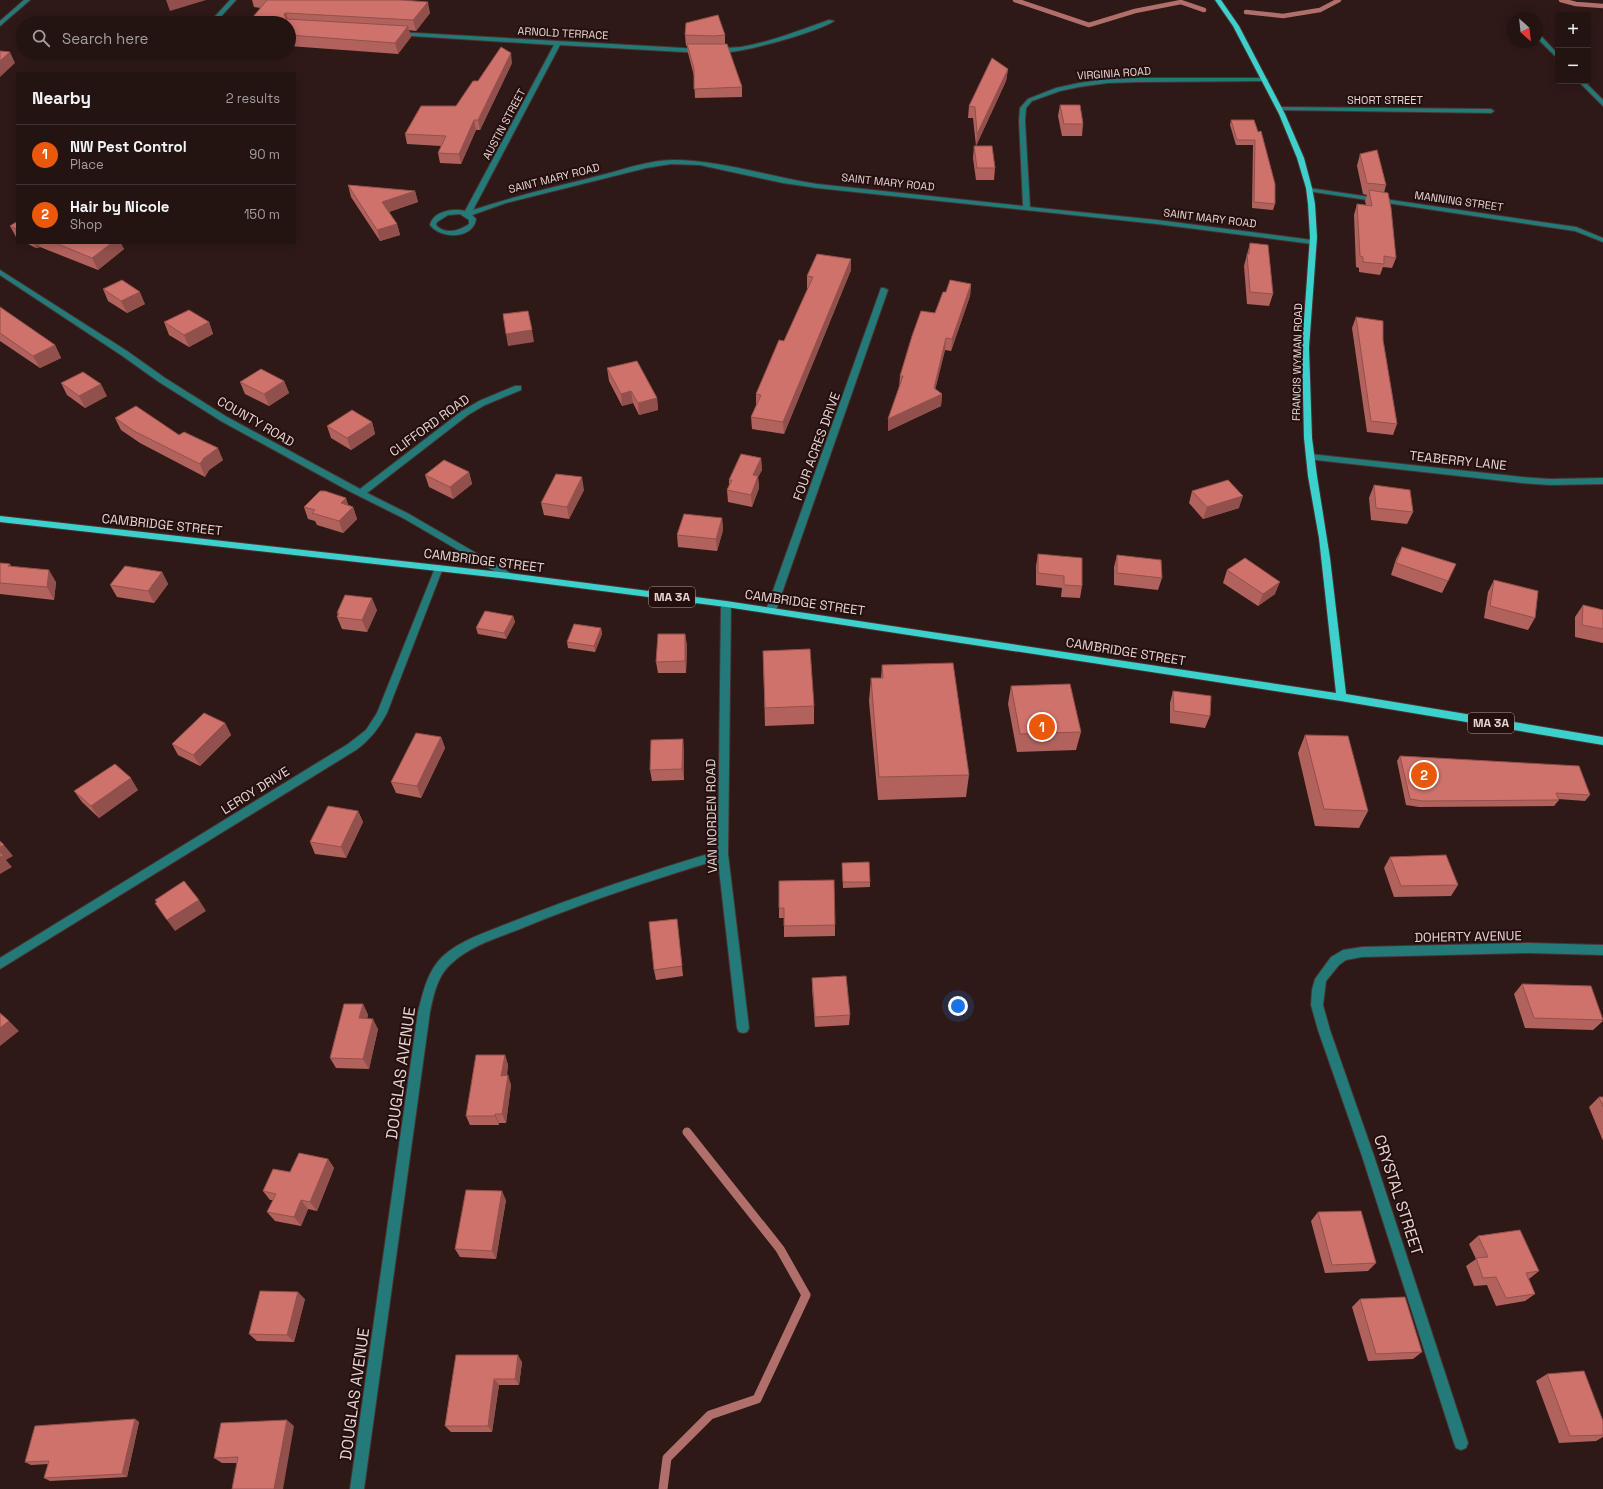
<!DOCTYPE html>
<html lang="en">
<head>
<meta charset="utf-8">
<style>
  :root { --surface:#231311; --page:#2b1c1a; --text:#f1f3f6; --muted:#a39e9f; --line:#403231; --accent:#ea580c }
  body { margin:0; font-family:"Space Grotesk",sans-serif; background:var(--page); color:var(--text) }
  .controls { position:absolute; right:12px; top:12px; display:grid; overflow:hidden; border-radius:4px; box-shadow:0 2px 10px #0003 }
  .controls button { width:36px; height:36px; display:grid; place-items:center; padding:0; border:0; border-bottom:1px solid var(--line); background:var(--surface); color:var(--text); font:20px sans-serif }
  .compass { position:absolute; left:1507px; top:12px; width:36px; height:36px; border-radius:50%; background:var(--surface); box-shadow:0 2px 10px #0003; rotate:153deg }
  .you { position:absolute; left:958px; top:1006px; width:14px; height:14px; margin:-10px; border:3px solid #fff; border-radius:50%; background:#1a73e8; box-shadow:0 0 0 6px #1a73e833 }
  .badge { display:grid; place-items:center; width:26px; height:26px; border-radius:50%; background:var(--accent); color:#fff; font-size:13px; font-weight:700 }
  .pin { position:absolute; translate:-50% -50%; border:2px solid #fff; box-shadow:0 1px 4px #0006 }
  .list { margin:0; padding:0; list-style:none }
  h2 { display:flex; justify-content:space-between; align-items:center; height:52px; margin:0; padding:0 16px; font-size:17px }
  h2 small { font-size:13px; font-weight:400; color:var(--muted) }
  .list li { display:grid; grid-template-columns:26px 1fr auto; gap:12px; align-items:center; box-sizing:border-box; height:60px; padding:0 16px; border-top:1px solid var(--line) }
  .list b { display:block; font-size:15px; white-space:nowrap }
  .list p { margin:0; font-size:13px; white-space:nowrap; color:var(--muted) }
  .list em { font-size:13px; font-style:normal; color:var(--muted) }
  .icon { flex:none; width:22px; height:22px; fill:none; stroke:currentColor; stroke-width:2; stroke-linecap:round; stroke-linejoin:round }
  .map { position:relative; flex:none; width:1603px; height:1489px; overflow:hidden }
  .search { position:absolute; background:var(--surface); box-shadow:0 2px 10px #0003; left:16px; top:16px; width:280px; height:44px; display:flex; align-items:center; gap:10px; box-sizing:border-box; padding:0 14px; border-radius:22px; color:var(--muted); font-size:15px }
  .panel { position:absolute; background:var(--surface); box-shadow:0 2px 10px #0003; left:16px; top:72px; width:280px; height:172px; border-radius:4px }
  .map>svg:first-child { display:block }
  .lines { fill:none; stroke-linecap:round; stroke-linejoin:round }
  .stream-far1 { stroke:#b06f6b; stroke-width:4.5 }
  .stream { stroke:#b06f6b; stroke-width:9 }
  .minor-casing { stroke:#483331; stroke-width:2 }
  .major-casing { stroke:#483331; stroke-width:2 }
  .minor { fill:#237a78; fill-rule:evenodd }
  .major { fill:#3dd1cd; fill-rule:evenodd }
  .wall { fill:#b2625d }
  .shaded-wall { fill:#91504c }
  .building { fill:#cf726c; stroke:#91504c }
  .labels { text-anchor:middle; stroke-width:4; stroke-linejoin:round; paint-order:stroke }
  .far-street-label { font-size:11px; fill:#e5d5d3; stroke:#250f0e }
  .shield { fill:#250f0e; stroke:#ab9a98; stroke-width:1 }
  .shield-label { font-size:12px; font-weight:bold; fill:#e5d5d3 }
  .street-label { font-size:13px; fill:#e5d5d3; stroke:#250f0e }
  .near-street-label { font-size:16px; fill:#e5d5d3; stroke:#250f0e }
</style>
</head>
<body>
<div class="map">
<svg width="1603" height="1489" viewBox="0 0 1603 1489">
  <rect width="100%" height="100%" fill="#2f1917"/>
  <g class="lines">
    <!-- stream-far1 -->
    <path class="stream-far1" d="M1015,0L1089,25L1135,11L1181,2L1204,10
      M1561,0L1576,4L1603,6
      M1246,12L1283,16L1320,10L1339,0"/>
    <!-- stream -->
    <path class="stream" d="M663,1489L667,1458L710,1415L757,1399L806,1295L780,1249L687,1132"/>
    <defs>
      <path id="minor" d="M24,0H30L0,26V21Z
        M230,0H236L215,23H209Z
        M829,20L834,21C821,31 726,59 714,51C720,47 733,48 741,47C771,42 800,30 829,20Z
        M398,32L701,49L704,51L701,53L560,45L473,210C515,196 559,186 602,175C625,169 650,160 673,160C720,160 770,177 817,184L1023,206L1019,121L1020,108L1028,99L1056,88L1079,83L1107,79L1139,78H1265L1268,80L1267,81L1139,82L1107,83L1079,87L1060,91L1032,101L1026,108L1025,121L1030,207L1157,220L1312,240L1316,242L1312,244L1157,224L817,188L783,183L700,165L671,164L646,168L506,203L472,215L476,219C473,240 440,239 430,225C433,211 453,208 465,211L554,45L396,35V33ZM460,214L469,220V224C459,231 445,235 436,225L437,222L448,215Z
        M1538,37H1542L1558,54V59L1538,39Z
        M1578,81H1584L1603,100V106Z
        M1279,107L1491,109L1494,111L1491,113L1277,110V108Z
        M1309,188L1576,227L1603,238V242L1575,231L1307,191V189Z
        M0,270L127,351L165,378L227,417L360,489L462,411L479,401L515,386H521V390L485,405L468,415L367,493L409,514L512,574L513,576L512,578H506L403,518L349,491L221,421L159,382L121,355L0,275Z
        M881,288H884L888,290L776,610L771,613L768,612L766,610Z
        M1310,454L1522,477L1550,479L1603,478V484L1550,485L1522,483L1307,459L1306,457L1307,455Z
        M439,565L443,568L387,713C379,728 370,740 356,750L0,969V958L348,744L366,730L377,713L435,568Z
        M726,601L731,604L728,854L749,1028L747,1032L743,1033L739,1032L737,1028L718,860C651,880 585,902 520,929C497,938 470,946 452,963C437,976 434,994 430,1012L364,1489H350L418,1012C423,993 427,972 442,957C460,940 487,932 509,923C577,896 647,872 718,851L721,604Z
        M1529,943L1603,945V955L1529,953L1362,957L1346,960L1339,965L1326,981L1323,1005L1330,1030L1374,1156L1468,1443L1466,1448L1461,1450L1456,1448L1454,1443L1362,1156L1318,1030L1311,1005L1312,990L1315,979L1331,957L1343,950L1362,947Z"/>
      <path id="major" d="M1215,0H1221L1239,26L1285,114L1304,158L1312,188L1315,204L1317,237L1309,348L1312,438L1317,476L1330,558L1346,694L1603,737V745L1341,701L726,607L509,579L0,522V516L509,573L726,601L1336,693L1319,538L1308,476L1304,438L1302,348L1310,237L1308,204L1306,188L1297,158L1279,114L1233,26Z"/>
    </defs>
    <!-- minor casing -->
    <use href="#minor" class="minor-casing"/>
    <!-- major casing -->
    <use href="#major" class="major-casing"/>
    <!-- minor -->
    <use href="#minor" class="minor"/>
    <!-- major -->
    <use href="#major" class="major"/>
  </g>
  <!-- wall -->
  <path class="wall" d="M252,0H401L430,13L416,31L409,30L411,37L398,54L289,46V23L261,8L254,7Z
    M685,35H725V44L742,87V97L695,98L694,76L688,53L687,46H686Z
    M512,63L480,130H476L461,164L440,163L438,153L441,146L407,144L405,134L456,106L478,81Z
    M1008,69L1006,81L976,146L973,118H968L969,106Z
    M1060,105L1083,124L1082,136H1062L1058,116Z
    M1231,120L1258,132L1275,204L1273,210L1252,208L1253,145H1236L1230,125Z
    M974,146L995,168L994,180H976L973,158Z
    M1360,154L1386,185L1384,193L1396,258L1392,268L1383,267L1380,275L1359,272V268L1356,267L1354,215L1357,204L1366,205L1365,201L1367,195L1363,194L1357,166Z
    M348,185L415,191L418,202L389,212L397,224L400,235L380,241L351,197Z
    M18,221V239L16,237L10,226Z
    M24,242H120L124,249L98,270L40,247L36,248Z
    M1250,243L1273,294L1269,306L1247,304L1244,266Z
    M851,270L784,434L752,429L751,417L756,406V394L784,341L808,288H807V276Z
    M971,284L970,296L951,351L945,350L935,389L942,394L941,406L888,431V419L899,388L900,376L935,313Z
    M103,289L145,304L127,313L108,301Z
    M0,307L55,345L61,358L40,368L0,341Z
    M1356,317L1397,424L1393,435L1367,432L1352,328Z
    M164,322H209L213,334L189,347L169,335Z
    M607,368L657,398L658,410L639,415L633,403L622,406L609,381Z
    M284,381L289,393L269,406L245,394L240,382Z
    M61,383L107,396L85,408L67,395Z
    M115,418L179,435L223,460L209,470L205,477L140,443L121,430Z
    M372,422L375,434L351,450L331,438L327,426Z
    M761,458L762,470L758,477L759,488L752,507L728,502L727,490L729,485V480Z
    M469,472L472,484L453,499L429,487L425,475Z
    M1374,485L1413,512L1407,524L1371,520L1369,498Z
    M584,490L569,519L544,515L541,503Z
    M1192,491L1239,508L1203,519L1189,503Z
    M349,505L353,507L357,519L343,533L317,525L315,521L308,519L304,507Z
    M722,518L723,530L717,551L678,547L677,535Z
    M1402,547L1448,581L1442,593L1391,575L1396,559Z
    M1038,554L1082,586L1080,598L1061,597L1062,588L1036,585V566Z
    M1117,555L1162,578L1158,590L1114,585V567Z
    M0,563L10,564L11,566L56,582L54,600L0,594Z
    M1227,570L1275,594L1258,606L1223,583Z
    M162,572L168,584L154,603L117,597L110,585Z
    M1494,580L1535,618L1528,630L1484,618L1488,592Z
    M1583,605L1603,610V643L1575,637V617Z
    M377,610L367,632L342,629L337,617L338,616L337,613Z
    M513,616L515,622L506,639L478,634L476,628Z
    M601,628L602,634L595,652L568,648L567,642Z
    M685,634L687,646L686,673H658L656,662Z
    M763,651L814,706V724L765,726Z
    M882,665L969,775L966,797L878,800L869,701L871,678H881Z
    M1011,686L1081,732L1076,750L1017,752L1008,704Z
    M1173,691L1210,716L1205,728L1170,723V703Z
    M225,723L231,735L200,766L178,755L172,744Z
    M1305,735L1368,811L1359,828L1315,826L1298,753Z
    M441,737L445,748L421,798L396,793L391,782Z
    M684,750V780L652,781L650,770Z
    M1400,756L1590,795L1585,801L1558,799L1559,800L1554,806L1419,807L1406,805L1397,761Z
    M138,790L99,818L82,802L74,791Z
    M358,811L363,822L346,858L315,854L310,842Z
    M1390,857L1458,885L1451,896L1394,897L1384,868Z
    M842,863L870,882V887L843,888Z
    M779,881L835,925V936L784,937V918H779Z
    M677,919L683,976L656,980L654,970Z
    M812,978L850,1015L849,1025L815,1027L812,988Z
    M1522,984L1603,1021L1593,1030L1525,1028L1514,994Z
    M363,1004L368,1015L367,1018L378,1029L369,1069L336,1068L330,1058Z
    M505,1055L508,1065L507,1075L511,1085L506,1123H499V1125H470L466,1116Z
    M1599,1097H1603V1141L1589,1107Z
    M328,1159L334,1168L317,1211L308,1209L301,1226L275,1221L267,1212L273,1200H270L263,1191L290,1172Z
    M506,1200L496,1259L460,1257L455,1249Z
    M1318,1212L1376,1263L1368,1271L1325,1273L1311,1221Z
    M1478,1236L1539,1271L1529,1279L1535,1294L1525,1301L1496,1306L1487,1285L1474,1286L1466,1266L1476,1259L1469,1244Z
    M305,1299L294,1342L257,1341L249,1334Z
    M1360,1299L1422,1352L1413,1359L1368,1361L1352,1307Z
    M456,1355L522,1362L519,1385H499L492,1432H451L445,1426Z
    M1547,1374L1603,1421V1437L1596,1441L1559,1443L1536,1381Z
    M135,1419L139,1422L127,1477L50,1481L44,1478L48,1464L31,1465L25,1462Z
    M294,1426L237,1463H222L214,1458Z"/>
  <!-- shaded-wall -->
  <path class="shaded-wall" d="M166,0H206L170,11Z
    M428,2L430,13L416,31L413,20Z
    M286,13L289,23H287L284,14Z
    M408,26L411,37L398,54L395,43Z
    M10,52L15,63L0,77V61Z
    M511,53L512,63L480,130L478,120Z
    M1008,69L1006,81L976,146L977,134Z
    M474,120L476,130L461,164L459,154Z
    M415,191L418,202L385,213L382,202Z
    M397,224L400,235L380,241L377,230Z
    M33,242H38L40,247L36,248Z
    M113,242H120L124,249L98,270L92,258Z
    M851,259V270L784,434L783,422Z
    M971,284L970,296L951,351L952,339Z
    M140,292L145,304L127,313L121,301Z
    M209,322L213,334L189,347L184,335Z
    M532,330L534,342L508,346L506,334Z
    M946,338L945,350L933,399L942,394L941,406L888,431V419L934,388Z
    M55,345L61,358L40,368L33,356Z
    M284,381L289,393L269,406L264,394Z
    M101,384L107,396L85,408L79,396Z
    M631,391L633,403L622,406L621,394Z
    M657,398L658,410L639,415L638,403Z
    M372,422L375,434L351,450L347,438Z
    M218,448L223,460L209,470L205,477L200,464L204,458Z
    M761,458L762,470L758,477L759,488L752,507L751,495L753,475Z
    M469,472L472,484L453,499L450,487Z
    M582,477L584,490L569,519L567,507Z
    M1243,496L1239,508L1203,519L1207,507Z
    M346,498L350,510L353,507L357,519L343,533L339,521L341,503Z
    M722,518L723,530L717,551L716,539Z
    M49,570L56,582L54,600L47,587Z
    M162,572L168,584L154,603L148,591Z
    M1280,582L1275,594L1258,606L1263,594Z
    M372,598L377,610L367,632L362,620Z
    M513,616L515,622L506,639L504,633Z
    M601,628L602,634L595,652L594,646Z
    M685,634L687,646L686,673L685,661Z
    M225,723L231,735L200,766L193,755Z
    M441,737L445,748L421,798L417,786Z
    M683,739L684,750V780L682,769Z
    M131,778L138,790L99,818L91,806Z
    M358,811L363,822L346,858L341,847Z
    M4,845L13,856L6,860L12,867L0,874V847Z
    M199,900L206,911L175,931L167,920Z
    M363,1004L368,1015L365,1028L359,1018Z
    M373,1019L378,1029L369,1069L363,1059Z
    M9,1021L19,1031L0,1046V1028Z
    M505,1055L508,1065L505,1085L501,1076Z
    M508,1075L511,1085L506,1123L502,1114Z
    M495,1114L499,1123V1125L495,1116Z
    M328,1159L334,1168L317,1211L310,1202Z
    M502,1191L506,1200L496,1259L492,1251Z
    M301,1200L308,1209L301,1226L294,1217Z
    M298,1292L305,1299L294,1342L287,1335Z
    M518,1355L522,1362L519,1385L515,1379Z
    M494,1379L499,1385L492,1432L488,1426Z
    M135,1419L139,1422L127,1477L122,1474Z
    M287,1420L294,1426L283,1489H274Z"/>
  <!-- building -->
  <path class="building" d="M267,0H401L428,2L413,20L286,13L284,14L286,19L408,26L395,43L289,35V23H248Z
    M718,15L725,35L714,36L685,35L686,23Z
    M687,44H727L742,87L694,89V69Z
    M501,47L511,53L478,120H474L459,154L438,153L446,136L405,134L421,106H456L473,81H478Z
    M0,51L10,52L0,61Z
    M992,58L1008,69L977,134L975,107L969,106Z
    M1060,105H1080L1083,124H1064Z
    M1231,120H1254L1258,132L1261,131L1275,184V204L1254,202L1255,140H1237Z
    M974,146H992L995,168H977Z
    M1377,150L1386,185L1367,183L1360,154Z
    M348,185L415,191L382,202L397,224L377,230Z
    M1369,190L1388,193L1391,208L1396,258L1384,256V264L1363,262V257L1360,256L1357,204L1372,206Z
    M18,221V230L10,226Z
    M53,242H113L92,258Z
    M1250,243L1268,245L1273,294L1250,292L1247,254H1249Z
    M817,254L851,259L783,422L751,417L761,395L756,394L779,340L784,341L813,277L807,276Z
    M122,280L140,292L121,301L103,289Z
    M950,280L971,284L952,339L946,338L934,388L942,394L888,419L903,376H900L912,336L921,311L935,313L943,292H946Z
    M0,307L55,345L33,356L0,333Z
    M189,310L209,322L184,335L164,322Z
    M528,311L532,330L506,334L503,314Z
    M1356,317L1383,321V340L1397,424L1371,421Z
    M637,361L657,398L638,403L631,391L621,394L607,368Z
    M261,369L284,381L264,394L240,382Z
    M83,372L101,384L79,396L61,383Z
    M136,406L179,435L184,432L218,448L204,458L200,464L134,431L115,418Z
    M352,410L372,422L347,438L327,426Z
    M741,454L761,458L753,475L758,476L751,495L727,490L732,480H729Z
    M444,460L469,472L450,487L425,475Z
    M556,474L582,477L567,507L541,503Z
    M1228,480L1243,496L1207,507L1192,491Z
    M1374,485L1410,490L1413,512L1376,508Z
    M320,491H325L346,498L341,503L353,507L339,521L312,513L315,510L304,507Z
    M684,514L722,518L716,539L677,535Z
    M1402,547L1456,564L1448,581L1396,563Z
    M1038,554L1082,558V586L1064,585V576L1038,573Z
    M1117,555L1161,560L1162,578L1117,573Z
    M1245,558L1280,582L1263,594L1227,570Z
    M0,563L10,564L8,566L49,570L47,587L0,583Z
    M125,566L162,572L148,591L110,585Z
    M1494,580L1538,591L1535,618L1490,606Z
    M345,595L372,598L362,620L337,617L339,613H337Z
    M1583,605L1603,610V629L1582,625Z
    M485,611L513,616L504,633L476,628Z
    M574,624L601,628L594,646L567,642Z
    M658,634H685V661L656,662Z
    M810,649L814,706L765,708L763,651Z
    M953,663L969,775L879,777L871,678H883L882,665Z
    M1070,684L1081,732L1020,734L1011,686Z
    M1173,691L1211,696L1210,716L1174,711Z
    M204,713L225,723L193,755L172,744Z
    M416,733L441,737L417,786L391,782Z
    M1305,735L1348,736L1368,811L1324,809Z
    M683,739L682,769L650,770L651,740Z
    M1400,756L1579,766L1590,795L1556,793L1559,800L1423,801L1410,799Z
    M115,764L131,778L91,806L74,791Z
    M328,806L358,811L341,847L310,842Z
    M0,841L4,845L0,847Z
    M0,852L3,856L0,857Z
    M1446,855L1458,885L1401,886L1390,857Z
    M869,862L870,882H843L842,863Z
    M834,880L835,925L784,926V908H779V881Z
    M184,881L199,900L167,920L155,903L157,902L155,900Z
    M677,919L682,966L654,970L649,922Z
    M846,976L850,1015L815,1017L812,978Z
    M1522,984L1591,986L1603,1020L1534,1018Z
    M344,1004H363L359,1018L373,1019L363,1059L330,1058Z
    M0,1013L9,1021L0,1028Z
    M476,1055H505L501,1076L508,1075L502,1114H495V1116H466Z
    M1599,1097H1603V1107Z
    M299,1153L328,1159L310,1202L301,1200L294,1217L267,1212L276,1194L263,1191L273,1169L290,1172Z
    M466,1190L502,1191L492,1251L455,1249Z
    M1361,1211L1376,1263L1332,1265L1318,1212Z
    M1520,1230L1539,1271L1526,1273L1535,1294L1506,1298L1496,1277L1483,1278L1476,1258L1488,1257L1478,1236Z
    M260,1291L298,1292L287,1335L249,1334Z
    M1405,1297L1422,1352L1376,1354L1360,1299Z
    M456,1355H518L515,1379H494L488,1426H445Z
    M1584,1371L1603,1421V1435L1570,1436L1547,1374Z
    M135,1419L122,1474L44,1478L49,1461L25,1462L35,1426Z
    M287,1420L274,1489H232L238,1457L214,1458L221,1423Z"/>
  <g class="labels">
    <!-- far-street labels -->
    <g class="far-street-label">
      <text transform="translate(563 33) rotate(3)" y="4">ARNOLD TERRACE</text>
      <text transform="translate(1114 73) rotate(-4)" y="4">VIRGINIA ROAD</text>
      <text x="1385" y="104">SHORT STREET</text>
      <text transform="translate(504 124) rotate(-62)" y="4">AUSTIN STREET</text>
      <text transform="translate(554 178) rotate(-14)" y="4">SAINT MARY ROAD</text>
      <text transform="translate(888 182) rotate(6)" y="4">SAINT MARY ROAD</text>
      <text transform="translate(1459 201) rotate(8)" y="4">MANNING STREET</text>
      <text transform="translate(1210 218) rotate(7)" y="4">SAINT MARY ROAD</text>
      <text transform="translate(1297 362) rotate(-89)" y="4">FRANCIS WYMAN ROAD</text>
    </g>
    <!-- shield labels -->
    <g class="shield">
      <rect x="649" y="587" width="46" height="20" rx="3"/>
      <rect x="1468" y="713" width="46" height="20" rx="3"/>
    </g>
    <g class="shield-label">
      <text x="672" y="601">MA 3A</text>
      <text x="1491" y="727">MA 3A</text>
    </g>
    <!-- street labels -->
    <g class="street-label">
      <text transform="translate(256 421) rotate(30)" y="5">COUNTY ROAD</text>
      <text transform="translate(429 425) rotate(-36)" y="5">CLIFFORD ROAD</text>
      <text transform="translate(816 446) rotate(-70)" y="5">FOUR ACRES DRIVE</text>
      <text transform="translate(1458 460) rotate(6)" y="5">TEABERRY LANE</text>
      <text transform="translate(162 524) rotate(6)" y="5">CAMBRIDGE STREET</text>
      <text transform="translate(484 560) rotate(7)" y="5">CAMBRIDGE STREET</text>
      <text transform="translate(805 602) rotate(8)" y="5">CAMBRIDGE STREET</text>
      <text transform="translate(1126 651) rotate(9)" y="5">CAMBRIDGE STREET</text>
      <text transform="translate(255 790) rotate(-32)" y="5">LEROY DRIVE</text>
      <text transform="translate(711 816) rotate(-91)" y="5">VAN NORDEN ROAD</text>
      <text transform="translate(1468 936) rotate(-1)" y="5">DOHERTY AVENUE</text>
    </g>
    <!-- near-street labels -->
    <g class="near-street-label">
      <text transform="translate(400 1073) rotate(-82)" y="6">DOUGLAS AVENUE</text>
      <text transform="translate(1399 1195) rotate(72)" y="6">CRYSTAL STREET</text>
      <text transform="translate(354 1394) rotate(-82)" y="6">DOUGLAS AVENUE</text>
    </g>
  </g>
</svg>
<div class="controls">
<button>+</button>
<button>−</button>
</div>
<svg class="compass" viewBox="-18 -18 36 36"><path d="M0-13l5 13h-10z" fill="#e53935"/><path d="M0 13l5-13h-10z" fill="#a39e9f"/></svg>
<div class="you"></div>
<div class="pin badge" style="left:1042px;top:727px">1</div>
<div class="pin badge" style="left:1424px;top:775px">2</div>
<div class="search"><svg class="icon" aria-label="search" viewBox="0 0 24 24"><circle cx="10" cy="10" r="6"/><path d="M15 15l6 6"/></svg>Search here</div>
<section class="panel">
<h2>Nearby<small>2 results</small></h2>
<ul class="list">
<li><span class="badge">1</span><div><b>NW Pest Control</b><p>Place</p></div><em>90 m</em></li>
<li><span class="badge">2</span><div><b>Hair by Nicole</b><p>Shop</p></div><em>150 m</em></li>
</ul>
</section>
</div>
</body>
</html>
